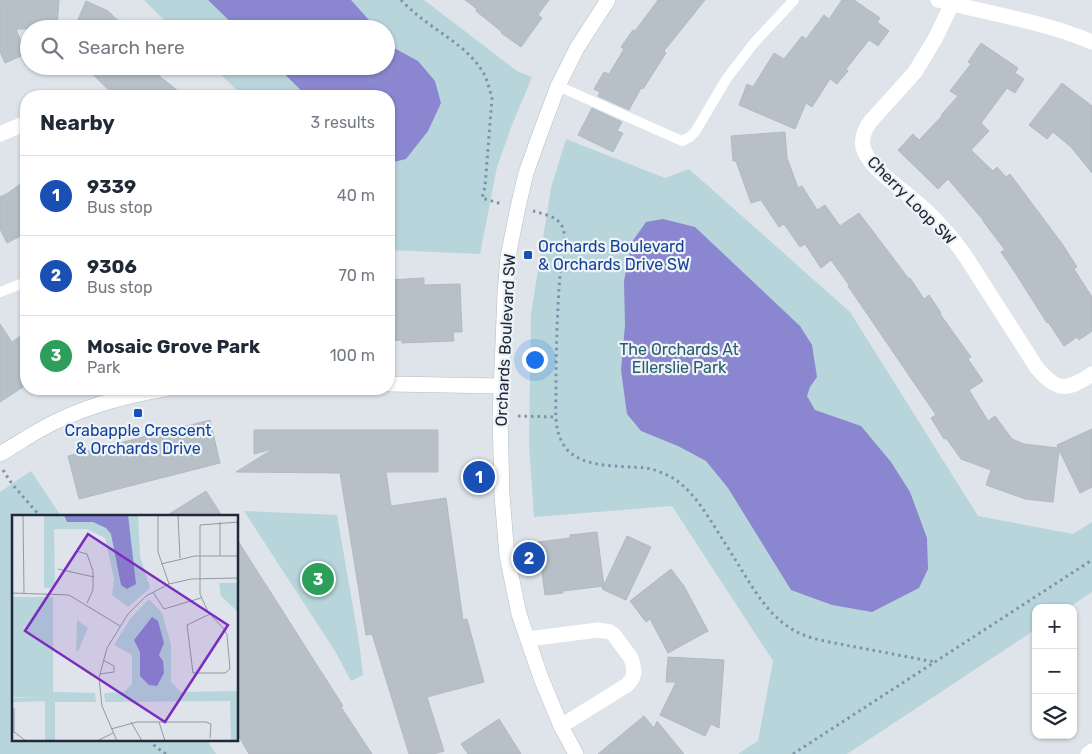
<!DOCTYPE html>
<html lang="en">
<head>
<meta charset="utf-8">
<style>
  :root { --surface:#fff; --page:#f2f2f3; --text:#1f2937; --muted:#747a83; --line:#e0e1e3; --accent:#d93025 }
  body { margin:0; font-family:Rubik,sans-serif; background:var(--page); color:var(--text) }
  .controls { position:absolute; right:15px; bottom:15px; display:grid; overflow:hidden; border-radius:10px; box-shadow:0 1px 4px #0004 }
  .controls button { width:45px; height:45px; display:grid; place-items:center; padding:0; border:0; border-bottom:1px solid var(--line); background:var(--surface); color:var(--text); font:25px sans-serif }
  .you { position:absolute; left:534px; top:359px; width:18px; height:18px; margin:-12px; border:4px solid #fff; border-radius:50%; background:#1a73e8; box-shadow:0 0 0 8px #1a73e833 }
  .badge { display:grid; place-items:center; width:32px; height:32px; border-radius:50%; background:var(--accent); color:#fff; font-size:16px; font-weight:700 }
  .pin { position:absolute; translate:-50% -50%; border:2px solid #fff; box-shadow:0 1px 5px #0006 }
  .list { margin:0; padding:0; list-style:none }
  h2 { display:flex; justify-content:space-between; align-items:center; height:65px; margin:0; padding:0 20px; font-size:21px }
  h2 small { font-size:16px; font-weight:400; color:var(--muted) }
  .list li { display:grid; grid-template-columns:32px 1fr auto; gap:15px; align-items:center; box-sizing:border-box; height:80px; padding:0 20px; border-top:1px solid var(--line) }
  .list b { display:block; font-size:19px; white-space:nowrap }
  .list p { margin:0; font-size:16px; white-space:nowrap; color:var(--muted) }
  .list em { font-size:16px; font-style:normal; color:var(--muted) }
  .icon { flex:none; width:28px; height:28px; fill:none; stroke:currentColor; stroke-width:2; stroke-linecap:round; stroke-linejoin:round }
  .map { position:relative; flex:none; width:1092px; height:754px; overflow:hidden }
  .search { position:absolute; background:var(--surface); box-shadow:0 1px 4px #0004; left:20px; top:20px; width:375px; height:55px; display:flex; align-items:center; gap:12px; box-sizing:border-box; padding:0 18px; border-radius:28px; color:var(--muted); font-size:19px }
  .panel { position:absolute; background:var(--surface); box-shadow:0 1px 4px #0004; left:20px; top:90px; width:375px; height:305px; border-radius:20px }
  .map>svg:first-child { display:block }
  .green { fill:#b7d5db }
  .water { fill:#8a86cf }
  .building { fill:#b7bfc7; stroke:#b1bac3 }
  .lines { fill:none; stroke-linecap:round; stroke-linejoin:round }
  .secondary-casing { stroke:#b2bdc9; stroke-width:16 }
  .path { stroke:#7f92ad; stroke-width:3; stroke-dasharray:2.5 4; stroke-linecap:butt }
  .lane { stroke:#fff; stroke-width:10 }
  .street { stroke:#fff; stroke-width:15 }
  .secondary { stroke:#fff; stroke-width:15 }
  .transit-dot { fill:#1a4fb4; stroke:#eef3f7; stroke-width:2 }
  .labels { text-anchor:middle; stroke-width:4.5; stroke-linejoin:round; paint-order:stroke }
  .street-label { font-size:16px; fill:#202939; stroke:#eef3f7 }
  .transit-label { font-size:16px; fill:#164399; stroke:#eef3f7; text-anchor:start }
  .park-label { font-size:16px; fill:#2b5b6f; stroke:#eef3f7 }
  .inset-road { fill:none; stroke:#9299a3; stroke-width:1 }
  .view { fill:#7b2cbf; fill-opacity:0.15; stroke:#7b2cbf; stroke-width:2.5 }
  .inset-edge { fill:none; stroke:#202939; stroke-width:2.5 }
</style>
</head>
<body>
<div class="map">
<svg width="1092" height="754" viewBox="0 0 1092 754">
  <rect width="100%" height="100%" fill="#dee4ea"/>
  <!-- green -->
  <path class="green" d="M144,0H424L517,71L532,77L512,125L497,167L480,254L389,250V96H243L212,66H386V29H173Z
    M566,139L665,178L689,169L850,312L978,516L1073,534L1092,522V592L1068,608H1036V629L847,754H738L758,741L773,661L672,506L534,517L529,444L531,314L551,188Z
    M31,471L61,516H14V740H207L216,754H0V492Z
    M244,511L337,515L359,642L363,675L351,681L335,651Z"/>
  <!-- water -->
  <path class="water" d="M208,0H351L377,29H238Z
    M386,39L394,48L418,61L435,81L441,103L428,131L406,159L389,163V96H307L276,66H386Z
    M663,219L695,227L800,326L812,345L817,377L810,387L807,396L815,410L861,426L891,462L910,492L927,538L928,569L919,588L872,612L832,605L791,590L728,488L706,461L678,446L641,431L627,414L621,370L625,325L624,281L632,242L646,222Z"/>
  <!-- building -->
  <path class="building" d="M0,0H59L57,29H16L26,54L5,63L0,52Z
    M465,0H549L538,15L542,18L521,47L501,33L502,32L476,11L477,9Z
    M658,0H705L664,51L666,53L643,89L641,88L629,110L598,96L600,92L594,89L604,72L609,74L624,49L621,47L633,30L635,31Z
    M842,0H854L880,18L877,22L889,31L878,46L869,40L846,69L848,71L837,84L830,79L812,107L806,103L795,129L739,105L747,84L753,87L774,53L784,59L802,36L806,39L824,15L829,19Z
    M86,1L108,11L127,29H74Z
    M981,43L1018,68L1015,73L1024,79L1015,93L1007,88L981,123L989,131L971,150L993,171L997,167L1006,177L1010,174L1063,245L1077,267L1074,269L1092,297V331L1079,340L1077,337L1064,346L1048,322L1047,323L1014,271L1001,252L1005,250L983,221H984L948,179L938,189L898,150L913,134L919,140L942,116L941,115L958,96L950,91L971,64L968,62Z
    M84,66H165L157,74L184,96H115Z
    M1062,83L1092,106V173L1071,147L1053,132L1047,139L1029,125Z
    M592,108L622,122L617,131L623,133L613,152L578,135Z
    M785,132L787,158L798,188L802,186L817,210L825,205L840,226L859,213L909,279L910,278L924,299L929,295L941,313L940,314L971,357L968,359L983,381L969,390L988,421L995,416L1012,439L1024,444L1058,448L1057,445L1092,429V487L1080,493L1059,450L1053,502L1025,499L986,485L991,470L961,459L946,438L944,439L931,418L936,415L848,286L849,285L831,260L821,268L805,244L800,247L784,224L779,227L761,200L751,203L736,161H733L731,136Z
    M26,180V233L7,243L0,229V197L8,193Z
    M424,278V285L460,284L462,332H453L454,341L402,343V340L389,341V280Z
    M0,324L12,342L26,332V385L0,402Z
    M210,420L220,463L79,499L68,456Z
    M254,430H438V472H386L391,506L446,498L463,620L467,619L484,682L427,697L444,751L434,754H409L372,634L366,635L340,473L236,472L273,449L254,454Z
    M206,491L222,516H166Z
    M597,532L604,586L563,591V593L545,595L538,542L570,538V535Z
    M627,536L651,547L626,600L602,589Z
    M238,541L343,706L341,707L372,754H249L238,735Z
    M671,569L684,586L708,631L668,653L650,619L646,622L630,601Z
    M668,657L724,660L719,728L711,724L705,736L660,715L676,682H666Z
    M644,716L654,728L657,721L684,754H598Z
    M499,719L521,754H468L461,744Z"/>
  <g class="lines">
    <defs>
      <path id="secondary" d="M389,384L501,386
        M0,454C19,443 37,430 57,421C91,405 128,395 165,389
        M576,754L561,726L541,678L519,614L507,556L502,495L500,416L505,293L508,257L518,207L526,173L540,134L558,86L577,48L608,0"/>
    </defs>
    <!-- secondary casing -->
    <use href="#secondary" class="secondary-casing"/>
    <!-- path -->
    <path class="path" d="M401,0C405,4 410,9 415,13C438,33 471,48 485,76C488,83 490,91 492,98L485,187L482,198L502,204
      M533,211C543,214 557,216 562,226C568,237 562,262 560,275C557,313 556,353 556,392C556,407 554,426 561,440C574,470 618,465 646,468C654,469 663,473 671,477C689,487 702,507 713,524C722,539 732,554 741,569C756,593 770,617 795,631C811,640 832,642 850,646C878,651 907,657 935,662
      M518,416L557,417
      M3,470L12,484L40,516
      M149,740L156,747L166,754
      M793,754L1092,560"/>
    <!-- lane -->
    <path class="lane" d="M558,86L682,141L690,137L695,132L727,78L754,43L794,0
      M0,292L26,282"/>
    <!-- street -->
    <path class="street" d="M938,0C989,14 1043,21 1092,42
      M952,4L935,39L915,72L870,122C865,129 861,137 863,147C868,166 893,182 908,195C920,205 932,215 942,227C951,236 959,247 966,257L1037,368C1057,392 1067,391 1092,374
      M0,134L26,123
      M528,639L598,630L610,632L614,635L631,658L633,665L634,673L632,679L627,685L561,726
      M1088,754L1092,751"/>
    <!-- secondary -->
    <use href="#secondary" class="secondary"/>
  </g>
  <!-- markers -->
  <g class="transit-dot">
    <rect x="523" y="250" width="10" height="10" rx="2.5"/>
    <rect x="133" y="408" width="10" height="10" rx="2.5"/>
  </g>
  <g class="labels">
    <!-- street labels -->
    <g class="street-label">
      <text transform="translate(912 200) rotate(45)" y="6">Cherry Loop SW</text>
      <text transform="translate(505 340) rotate(-87)" y="6">Orchards Boulevard SW</text>
    </g>
    <!-- transit labels -->
    <g class="transit-label">
      <text x="538" y="252">Orchards Boulevard<tspan x="538" dy="18">&amp; Orchards Drive SW</tspan></text>
      <text x="138" y="436" text-anchor="middle">Crabapple Crescent<tspan x="138" dy="18">&amp; Orchards Drive</tspan></text>
    </g>
    <!-- park labels -->
    <g class="park-label">
      <text x="679" y="355">The Orchards At<tspan x="679" dy="18">Ellerslie Park</tspan></text>
    </g>
  </g>
  <!-- overview -->
  <g transform="translate(12 515)">
    <rect width="226" height="226" fill="#dee4ea"/>
    <path d="M32,0H126L128,41L138,73L116,92L100,80L102,64L93,23L75,14H42L43,73H32ZM207,68H226V97L209,81ZM0,82H41V177L83,178L84,187H43V226H33V186L0,187V183L32,182H0ZM137,84L150,98L159,130V167L169,177L226,176V226H219L218,186L93,187L92,178L112,177L120,169V140L102,130L118,104ZM65,105L76,113L66,136H64Z" fill="#b7d5db"/>
    <path d="M52,0H116L124,69L115,74L109,70L99,19L94,13L81,7H55ZM140,102L146,106L152,128L147,140L151,146L152,158L145,171L137,170L128,161V137L122,125Z" fill="#8a86cf"/>
    <path class="inset-road" d="M11,0L12,78M146,0V37L157,69M166,0L168,43M64,36L75,39L81,56V75L75,88M208,41V7M149,49L183,41H227M46,54L82,62M141,77L152,94L189,83M0,78L57,80L108,111M198,99L175,110L181,158H213L218,154L215,120L212,114L196,97L188,79V10L227,7M88,159L102,157V151L91,145M2,193V218M119,207L130,226M147,207L153,226M99,214L125,207H194L199,209L198,223M2,217L14,226M85,226L101,218M105,226L90,191L87,163L95,133L116,99L134,81L157,69L179,64L227,63"/>
    <path class="view" d="M76,19L216,110L153,207L13,116Z"/>
    <rect width="226" height="226" class="inset-edge"/>
  </g>
</svg>
<div class="controls">
<button>+</button>
<button>−</button>
<button><svg class="icon" aria-label="layers" viewBox="0 0 24 24"><path d="M12 4l9 5-9 5-9-5zM3 14l9 5 9-5"/></svg></button>
</div>
<div class="you"></div>
<div class="pin badge" style="left:479px;top:477px;background:#1a4fb4">1</div>
<div class="pin badge" style="left:529px;top:558px;background:#1a4fb4">2</div>
<div class="pin badge" style="left:318px;top:579px;background:#2e9e5b">3</div>
<div class="search"><svg class="icon" aria-label="search" viewBox="0 0 24 24"><circle cx="10" cy="10" r="6"/><path d="M15 15l6 6"/></svg>Search here</div>
<section class="panel">
<h2>Nearby<small>3 results</small></h2>
<ul class="list">
<li><span class="badge" style="background:#1a4fb4">1</span><div><b>9339</b><p>Bus stop</p></div><em>40 m</em></li>
<li><span class="badge" style="background:#1a4fb4">2</span><div><b>9306</b><p>Bus stop</p></div><em>70 m</em></li>
<li><span class="badge" style="background:#2e9e5b">3</span><div><b>Mosaic Grove Park</b><p>Park</p></div><em>100 m</em></li>
</ul>
</section>
</div>
</body>
</html>
